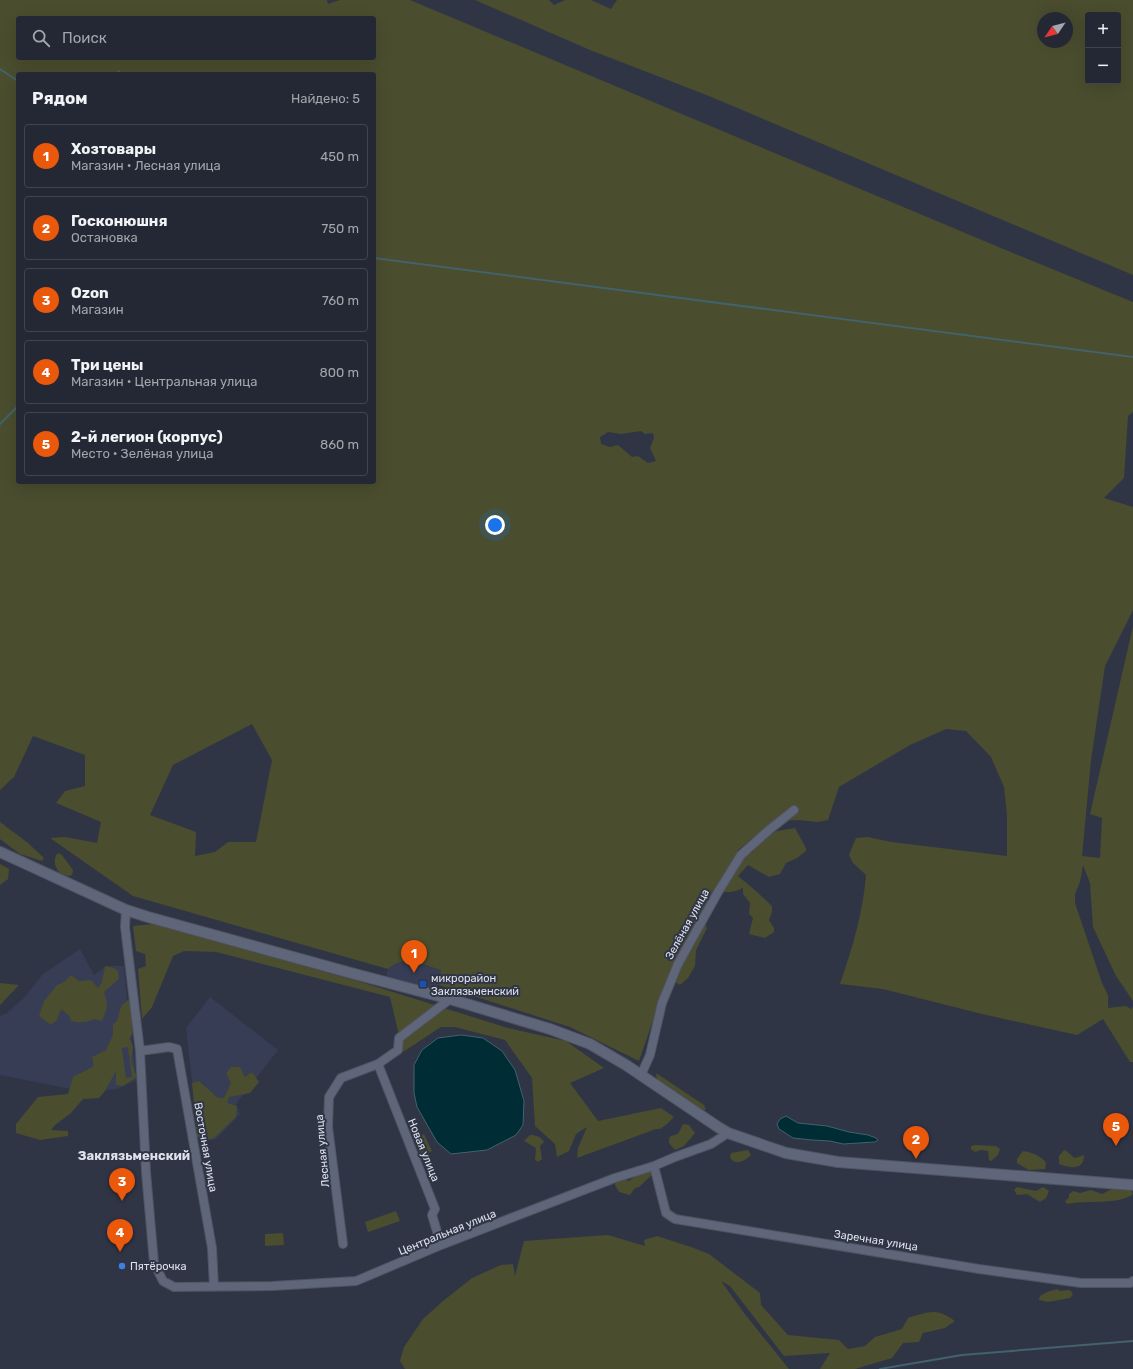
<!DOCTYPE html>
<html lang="ru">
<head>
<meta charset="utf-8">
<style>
  :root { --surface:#242834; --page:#303440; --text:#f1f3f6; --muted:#a3a6ac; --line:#41444f; --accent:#ea580c }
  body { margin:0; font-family:Rubik,sans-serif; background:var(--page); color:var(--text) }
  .controls { position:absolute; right:12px; top:12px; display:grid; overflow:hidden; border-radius:4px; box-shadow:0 4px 16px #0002 }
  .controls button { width:36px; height:36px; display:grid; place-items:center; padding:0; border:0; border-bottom:1px solid var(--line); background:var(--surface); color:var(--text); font:20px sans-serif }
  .compass { position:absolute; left:1037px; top:12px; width:36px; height:36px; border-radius:50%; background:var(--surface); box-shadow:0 4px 16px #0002; rotate:235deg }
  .you { position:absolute; left:495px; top:525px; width:14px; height:14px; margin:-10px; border:3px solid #fff; border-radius:50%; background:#1a73e8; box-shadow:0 0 0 6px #1a73e833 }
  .badge { display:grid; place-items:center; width:26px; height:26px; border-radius:50%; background:var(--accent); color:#fff; font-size:13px; font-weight:700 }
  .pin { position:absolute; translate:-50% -33px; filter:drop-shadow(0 1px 2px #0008) }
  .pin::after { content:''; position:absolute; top:21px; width:14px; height:12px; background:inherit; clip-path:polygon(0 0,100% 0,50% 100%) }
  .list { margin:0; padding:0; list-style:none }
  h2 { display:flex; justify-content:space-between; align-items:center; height:52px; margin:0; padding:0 16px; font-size:17px }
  h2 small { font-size:13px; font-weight:400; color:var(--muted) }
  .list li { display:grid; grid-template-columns:26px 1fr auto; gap:12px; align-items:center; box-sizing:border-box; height:64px; margin:0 8px 8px; padding:0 8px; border:1px solid var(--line); border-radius:4px }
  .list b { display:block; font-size:15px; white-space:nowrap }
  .list p { margin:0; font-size:13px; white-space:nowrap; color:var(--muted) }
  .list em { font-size:13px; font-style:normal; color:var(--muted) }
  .icon { flex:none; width:22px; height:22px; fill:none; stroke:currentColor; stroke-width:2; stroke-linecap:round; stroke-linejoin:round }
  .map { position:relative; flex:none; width:1133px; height:1369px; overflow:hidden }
  .search { position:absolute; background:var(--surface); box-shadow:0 4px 16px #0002; left:16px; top:16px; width:360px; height:44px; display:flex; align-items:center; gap:10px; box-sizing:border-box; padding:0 14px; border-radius:4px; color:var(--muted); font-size:15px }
  .panel { position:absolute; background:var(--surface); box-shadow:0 4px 16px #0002; left:16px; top:72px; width:360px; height:412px; border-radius:4px }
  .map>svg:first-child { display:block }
  .built { fill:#363d54 }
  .green { fill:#4a4d2e; fill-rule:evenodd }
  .water { fill:#002c35; stroke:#42626c }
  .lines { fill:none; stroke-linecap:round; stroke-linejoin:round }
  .stream { stroke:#42626c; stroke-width:2 }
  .minor-casing { stroke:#4f5362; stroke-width:10 }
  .tertiary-casing { stroke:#4f5362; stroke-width:12 }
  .minor { stroke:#606679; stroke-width:8 }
  .tertiary { stroke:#606679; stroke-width:10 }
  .transit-dot { fill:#1a4fb4; stroke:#303546; stroke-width:1.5 }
  .shop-dot { fill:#3f7fe0; stroke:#303546; stroke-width:1.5 }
  .labels { text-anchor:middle; stroke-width:4; stroke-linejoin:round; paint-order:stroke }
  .street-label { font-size:11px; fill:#dde1ec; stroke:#303546 }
  .poi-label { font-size:11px; fill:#dde1ec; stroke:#303546; text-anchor:start }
  .quarter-label { font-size:13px; font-weight:bold; fill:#dde1ec; stroke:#303546 }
</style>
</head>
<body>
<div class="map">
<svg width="1133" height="1369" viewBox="0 0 1133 1369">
  <rect width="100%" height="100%" fill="#303546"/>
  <!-- built -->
  <path class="built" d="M80,949L94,975L107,966H124L128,1012L137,1080L117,1089L86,1092L0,1075V1016L7,1013L23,999L43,974Z
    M408,961L442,970L437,990L386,977L388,969L393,964Z
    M210,997L278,1050L236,1104L240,1114L216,1139L199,1142L186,1028Z"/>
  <!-- green -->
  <path class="green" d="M0,0H327L328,4L340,0H410L1001,248L1133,302V412L1128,416L1124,478L1104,498L1133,507V610L1105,666L1091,760L1082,856L1100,858L1102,818L1090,814L1133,626V1001L1116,976L1093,927L1090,883L1083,865L1080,882L1075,894V903L1102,983L1108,995V1008L1126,1006L1131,1009L1133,1007V1062H1130L1103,1019L1077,1035L982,1014L883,989L840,984C852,949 863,913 866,875L853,863L849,855L856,838L868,837L891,842L1007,856V815L1004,787L991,757L966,731L946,729L910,745L839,787L828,820L818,822L798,820L774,821L737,851L752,853L758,842L777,831L795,828L806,848V851L797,858L786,863L780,874L769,877L748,865L738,876L756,891L772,906V912L769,920L774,928V932L765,938L749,934L753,918L749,914L750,903L743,894V888C733,893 725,893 714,889L701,913L707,928L696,950L695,966L688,978L680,985L668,977L639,1061L570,1027L439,985L441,970C424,965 403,954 388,969L133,896L50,838L65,837L97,843L101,822L56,803L65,791L85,786V755L33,736L14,777L0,790ZM18,18H374V58H18ZM18,74H374V482H18ZM641,431L645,434L653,433L654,438L650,448L656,461L648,463L638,456L632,457L618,445L610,447L601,444L600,437L608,432L621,434ZM252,724L272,760L256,842H228L215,852L195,856L196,832L150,815L173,765Z
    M475,0H549L554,5L565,0H591L611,9L617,0H1133V275L709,96L590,50ZM1088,15H1118V81H1088ZM1043,18H1067V42H1043Z
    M0,822L28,843L44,858L42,861L20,854L0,839Z
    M58,853L62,855L73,870L72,875L68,876C65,875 61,874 59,872C54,866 53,858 58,853Z
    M0,864L9,869L8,879L0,885Z
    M153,924L361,982L508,1028L566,1041L604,1068L570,1083L598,1121L661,1108L674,1117L666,1125L660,1129H656L577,1158L578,1148L587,1127L576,1134L569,1151L557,1157L555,1144L535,1126L532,1078L505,1040L455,1027H441L403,1052L390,997L216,952L184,951L173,956L152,1007L142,1019L138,969L146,966L145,954L136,951L133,926Z
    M105,966L114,968L118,971L119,979L104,992C109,1005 107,1009 102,1021L94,1019C87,1023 80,1023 71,1021L70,1017L63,1010L60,1011L57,1020L51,1025L39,1016L44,1001L57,985L64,982L71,975L79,981L91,980L98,988L102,982Z
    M0,983L19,985L0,1005Z
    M128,1000L132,1004V1035L129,1038L133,1046L131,1060L136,1076L135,1078L123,1086L116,1085V1071L105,1091L99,1098L83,1099L71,1113L55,1125L51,1130L68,1131V1136L40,1140L16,1133V1124L38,1097L68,1094L73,1077L94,1066L92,1057L106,1050L113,1035V1024L117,1021L121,1006ZM128,1047L132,1077L126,1078L122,1048Z
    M231,1067H240L245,1077L252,1072L259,1082L250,1093L229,1097L227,1103L237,1106L236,1117L214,1138L201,1141L197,1136L192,1083L199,1081L218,1098H224L231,1083L226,1073Z
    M656,1073L704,1105L706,1110H704L679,1098L657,1080Z
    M683,1124L689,1125L695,1133L684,1146L675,1150L669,1143V1138L671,1136L678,1134Z
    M424,1134L432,1151L421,1157L414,1140Z
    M530,1135C537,1135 541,1137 544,1142L540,1146L542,1159L538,1162L535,1160L536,1148L524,1141Z
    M975,1145L996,1146L1000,1149L998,1155L991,1161L989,1160L988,1151L981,1150L975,1152L971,1149V1146Z
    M748,1150L751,1155C745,1161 736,1166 730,1158L731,1153Z
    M1064,1150C1069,1152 1071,1156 1075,1158L1084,1155C1084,1171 1070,1168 1059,1164V1156Z
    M1023,1151C1031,1152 1042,1156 1046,1163L1045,1169L1029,1170L1017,1163V1159Z
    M648,1170L653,1174L639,1187L635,1188L630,1195L619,1192L615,1185L617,1181L623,1179L629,1181L641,1172Z
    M1017,1187L1036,1191L1043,1187L1049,1191L1046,1198L1040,1202L1027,1194L1017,1195L1014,1190Z
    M1112,1189L1131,1190L1133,1194C1119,1205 1086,1200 1068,1204L1065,1202L1069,1197V1194L1073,1191L1080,1193L1091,1190L1102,1194Z
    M396,1211L400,1221L368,1232L365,1222Z
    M283,1233L284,1245L265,1246V1234Z
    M608,1235L645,1246L644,1240L657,1236L691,1247L709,1254L760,1293L761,1305L788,1335L839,1340L848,1349L865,1346L875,1337L902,1329L908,1318C928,1312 936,1307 955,1321L945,1328L923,1333L919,1342L903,1343L892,1358L855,1369H820L830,1353L784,1356L730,1286L721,1281L744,1313L789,1369H405L400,1361L404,1347L423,1319L443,1301L472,1278L501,1265L513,1264L515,1276L524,1241Z
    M1057,1289L1060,1291L1070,1290L1073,1294L1070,1298L1048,1302L1039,1300L1040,1296L1047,1292Z"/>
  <!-- water -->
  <path class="water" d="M461,1035L483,1038L502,1051L515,1070L524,1101L523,1125L516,1135L487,1150L451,1154L437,1142L417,1107L414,1093V1065L422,1050L438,1038Z
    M786,1116L798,1123L827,1126L849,1132L868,1135L876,1138L878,1140L875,1142L843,1144L830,1141L812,1140L793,1138L779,1129L777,1124L780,1119Z"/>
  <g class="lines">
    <!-- stream -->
    <path class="stream" d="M0,69L18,81
      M118,74L119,71
      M374,258L1133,357
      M0,424L18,406
      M880,1369L962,1355L1133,1341"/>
    <defs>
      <path id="minor" d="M126,910L125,927L140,1051L146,1172L154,1263L163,1281L174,1287L272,1286L356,1281L441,1245L615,1178L654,1166L675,1157L711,1144L728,1133
        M140,1051L169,1047L177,1049L212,1248L214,1287
        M378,1064L435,1209L432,1215L441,1245
        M641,1075L650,1055L662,1003L678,964L718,892L741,855L769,830L794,810
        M654,1166L666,1213L675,1219L979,1269L1081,1283H1130L1133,1281
        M343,1244L328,1127L329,1097L341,1078L378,1064L398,1050L399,1038L450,999"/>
      <path id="tertiary" d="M0,852L126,910L148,917L351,973L450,999L550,1029L590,1044L626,1065L718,1127L728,1133L786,1153L838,1162L1133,1185"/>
    </defs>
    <!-- minor casing -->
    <use href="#minor" class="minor-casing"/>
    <!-- tertiary casing -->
    <use href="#tertiary" class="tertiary-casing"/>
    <!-- minor -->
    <use href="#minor" class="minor"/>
    <!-- tertiary -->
    <use href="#tertiary" class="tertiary"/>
  </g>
  <!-- markers -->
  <rect class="transit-dot" x="419" y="980" width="8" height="8" rx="2"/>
  <circle class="shop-dot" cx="122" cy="1266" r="4"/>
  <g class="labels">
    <!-- street labels -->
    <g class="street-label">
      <text transform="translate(687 924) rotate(-61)" y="4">Зелёная улица</text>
      <text transform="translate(206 1147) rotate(80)" y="4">Восточная улица</text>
      <text transform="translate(424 1150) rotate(68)" y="4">Новая улица</text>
      <text transform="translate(322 1151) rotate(-95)" y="4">Лесная улица</text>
      <text transform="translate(447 1232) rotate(-22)" y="4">Центральная улица</text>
      <text transform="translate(876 1240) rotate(9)" y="4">Заречная улица</text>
    </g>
    <!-- poi labels -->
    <g class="poi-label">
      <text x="431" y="982">микрорайон<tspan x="431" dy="13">Заклязьменский</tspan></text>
      <text x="130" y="1270">Пятёрочка</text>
    </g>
    <!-- quarter labels -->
    <g class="quarter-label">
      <text x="134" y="1160">Заклязьменский</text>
    </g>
  </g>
</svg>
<div class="controls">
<button>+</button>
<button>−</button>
</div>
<svg class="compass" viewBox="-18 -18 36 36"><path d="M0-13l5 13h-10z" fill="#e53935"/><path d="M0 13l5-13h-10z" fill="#a3a6ac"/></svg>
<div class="you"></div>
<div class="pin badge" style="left:414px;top:973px">1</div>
<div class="pin badge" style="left:916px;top:1159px">2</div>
<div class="pin badge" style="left:122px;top:1201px">3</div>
<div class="pin badge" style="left:120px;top:1252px">4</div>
<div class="pin badge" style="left:1116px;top:1146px">5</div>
<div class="search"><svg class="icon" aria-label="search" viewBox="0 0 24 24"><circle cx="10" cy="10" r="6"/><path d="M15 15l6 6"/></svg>Поиск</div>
<section class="panel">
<h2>Рядом<small>Найдено: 5</small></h2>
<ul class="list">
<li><span class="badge">1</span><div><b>Хозтовары</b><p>Магазин · Лесная улица</p></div><em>450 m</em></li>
<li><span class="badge">2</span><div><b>Госконюшня</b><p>Остановка</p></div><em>750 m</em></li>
<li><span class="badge">3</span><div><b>Ozon</b><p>Магазин</p></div><em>760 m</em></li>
<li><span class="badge">4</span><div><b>Три цены</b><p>Магазин · Центральная улица</p></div><em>800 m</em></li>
<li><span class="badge">5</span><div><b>2-й легион (корпус)</b><p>Место · Зелёная улица</p></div><em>860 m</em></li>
</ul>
</section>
</div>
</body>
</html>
